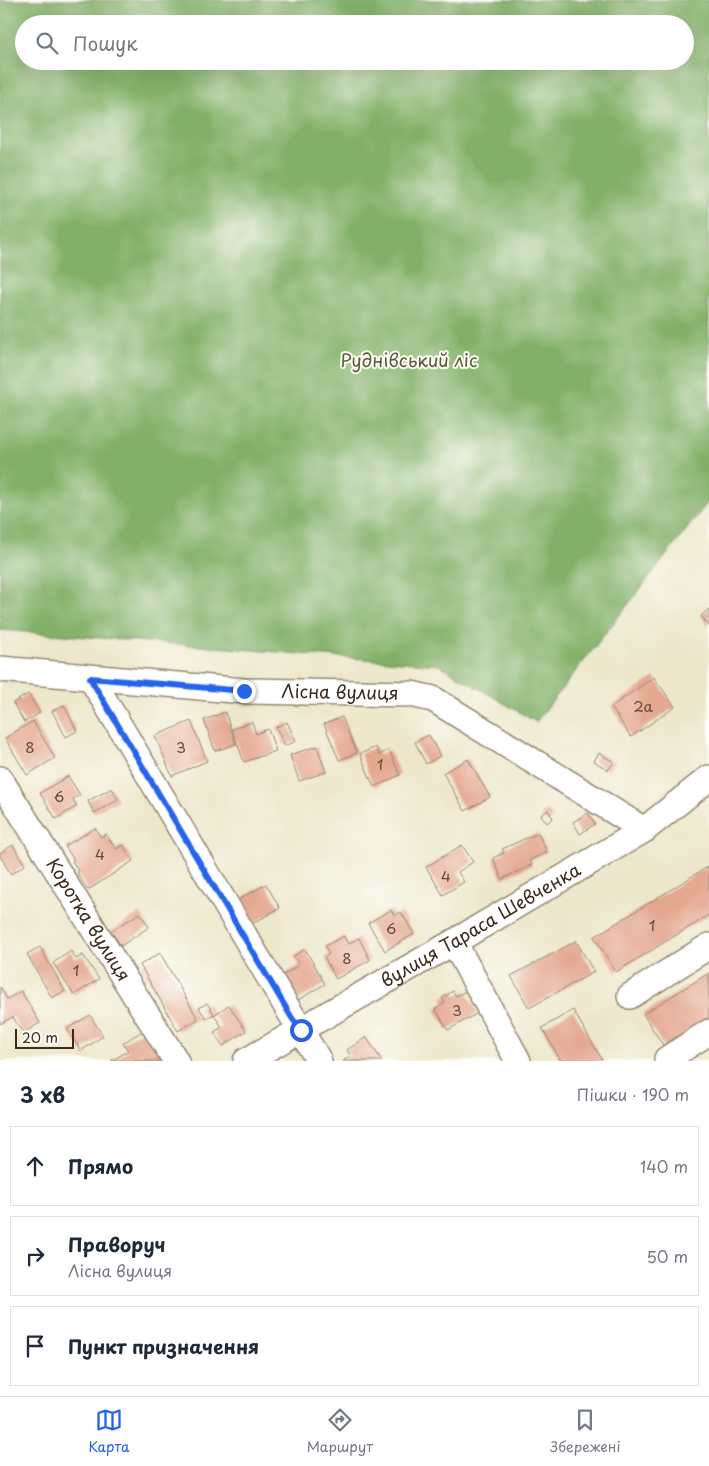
<!DOCTYPE html>
<html lang="uk">
<head>
<meta charset="utf-8">
<style>
  :root { --surface:#fff; --page:#f2f2f3; --text:#1f2937; --muted:#747a83; --line:#e0e1e3; --accent:#2563eb }
  body { margin:0; font-family:"Playpen Sans",sans-serif; background:var(--page); color:var(--text) }
  .scale { position:absolute; left:15px; bottom:12px; width:59px; box-sizing:border-box; padding-left:5px; border:2px solid #3b2a1e; border-top:0; font-size:14px; line-height:18px; white-space:nowrap; color:#3b2a1e; -webkit-text-stroke:4px #fdfcf7; paint-order:stroke }
  .stop { position:absolute; width:15px; height:15px; margin:-11px; border:4px solid #2563eb; border-radius:50%; background:#fff }
  .stop.end { background:#2563eb; border-color:#fff; box-shadow:0 1px 5px #0008 }
  .list { margin:0; padding:0; list-style:none }
  h2 { display:flex; justify-content:space-between; align-items:center; height:65px; margin:0; padding:0 20px; font-size:21px }
  h2 small { font-size:16px; font-weight:400; color:var(--muted) }
  .list li { display:grid; grid-template-columns:32px 1fr auto; gap:15px; align-items:center; box-sizing:border-box; height:80px; margin:0 10px 10px; padding:0 10px; border:1px solid var(--line); border-radius:0px }
  .list b { display:block; font-size:19px; white-space:nowrap }
  .list p { margin:0; font-size:16px; white-space:nowrap; color:var(--muted) }
  .list em { font-size:16px; font-style:normal; color:var(--muted) }
  .icon { flex:none; width:28px; height:28px; fill:none; stroke:currentColor; stroke-width:2; stroke-linecap:round; stroke-linejoin:round }
  .map { position:relative; flex:none; width:709px; height:1061px; overflow:hidden }
  .search { position:absolute; background:var(--surface); box-shadow:0 5px 20px #0002; left:15px; right:15px; top:15px; height:55px; display:flex; align-items:center; gap:12px; box-sizing:border-box; padding:0 18px; border-radius:28px; color:var(--muted); font-size:19px }
  .sheet { height:335px; background:var(--surface) }
  nav { display:flex; justify-content:space-around; align-items:center; box-sizing:border-box; height:70px; border-top:1px solid var(--line); background:var(--surface); font-size:14px; color:var(--muted) }
  nav a { display:grid; justify-items:center; gap:2px }
  nav .on { color:var(--accent) }
  .map>svg:first-child { display:block }
  .forest { fill:#82b068; stroke:#5e6d43; fill-rule:evenodd }
  .building { fill:#e5a891 }
  .lines { fill:none; stroke-linecap:round; stroke-linejoin:round }
  .minor-casing { stroke:#948874; stroke-width:28 }
  .minor { stroke:#fff; stroke-width:25 }
  .route { stroke:#2563eb; stroke-width:6 }
  .labels { text-anchor:middle; stroke-width:4; stroke-linejoin:round; paint-order:stroke }
  .number-label { font-size:15px; fill:#664a3b }
  .park-label { font-size:18px; fill:#5a5b39; stroke:#fdfcf7 }
  .street-label { font-size:18px; fill:#3b2a1e; stroke:#fdfcf7 }
</style>
</head>
<body>
<div class="map">
<svg width="709" height="1061" viewBox="0 0 709 1061">
  <rect width="100%" height="100%" fill="#fdfcf7"/>
  <filter id="ink" filterUnits="userSpaceOnUse"><feTurbulence type="fractalNoise" baseFrequency=".02" numOctaves="2"/><feDisplacementMap in="SourceGraphic" scale="10" xChannelSelector="R" yChannelSelector="G"/><feConvolveMatrix kernelMatrix="1 2 1 2 8 2 1 2 1" color-interpolation-filters="sRGB"/></filter>
  <filter id="wash" filterUnits="userSpaceOnUse"><feTurbulence type="fractalNoise" baseFrequency=".0096" numOctaves="4" result="noise"/><feDisplacementMap in="SourceGraphic" scale="20" xChannelSelector="R" yChannelSelector="G"/><feGaussianBlur stdDeviation="1.12" result="paint"/><feColorMatrix in="noise" values="0 0 0 0 0 0 0 0 0 0 0 0 0 0 0 0 0 1.4 0 .05"/><feComposite in="paint" operator="in"/></filter>
  <g filter="url(#wash)">
    <rect width="100%" height="100%" fill="#ede7cb"/>
    <!-- forest -->
    <path class="forest" d="M0,0H709V501L536,722L439,665L0,630ZM24,24H685V61H24Z"/>
    <g id="blocks">
      <!-- building -->
      <path class="building" d="M709,609V626L701,616Z
        M654,677L675,707L631,737L611,707Z
        M28,694L40,713L24,722L13,703Z
        M64,705L77,731L66,737L52,711Z
        M225,712L236,744L215,751L204,720Z
        M342,717L357,753L339,760L324,724Z
        M33,721L55,758L27,775L5,738Z
        M191,721L207,761L172,776L155,736Z
        M252,722L256,734L268,729L276,751L244,762L232,729Z
        M287,722L296,741L285,746L276,727Z
        M429,735L440,756L426,764L415,742Z
        M317,746L326,772L299,781L290,755Z
        M376,747L379,755L389,750L400,775L374,787L360,754Z
        M599,753L614,762L608,770L594,761Z
        M468,759L490,797L465,811L443,773Z
        M68,776L80,795L73,799L77,806L56,819L40,793Z
        M112,788L118,800L94,813L88,801Z
        M548,810L553,818L547,823L541,815Z
        M588,813L595,824L580,834L573,822Z
        M95,828L101,837L106,834L116,849L123,845L133,861L88,890L77,873L79,872L72,861L74,860L65,846Z
        M538,833L547,852L530,860L532,865L502,879L493,858L504,853L502,849Z
        M13,845L25,865L11,874L0,856V853Z
        M462,845L473,862L458,872L464,882L443,895L426,867Z
        M709,866V915L616,972L594,937Z
        M266,884L280,908L250,925L236,901Z
        M391,910L395,916L401,912L414,934L385,951L368,923Z
        M140,913L149,927L121,946L111,931Z
        M344,936L348,944L359,938L370,960L336,979L324,957L329,954L325,946Z
        M576,941L594,972L529,1008L511,976Z
        M40,947L65,991L52,998L27,954Z
        M305,949L325,984L298,1000L283,975L299,965L294,956Z
        M71,951L76,959L83,955L99,979L74,995L53,963Z
        M160,953L198,1019L178,1031L140,965Z
        M709,973V1023L666,1050L643,1014Z
        M0,987L7,999L21,991L40,1023L23,1033L13,1017L0,1024Z
        M453,991L456,996L466,991L478,1013L448,1030L435,1009L445,1003L442,998Z
        M207,1003L214,1014L206,1018L199,1008Z
        M229,1005L246,1031L223,1046L214,1032L222,1027L214,1015Z
        M573,1010L603,1061H561L542,1028Z
        M90,1015L103,1036L81,1051L67,1029Z
        M147,1028L166,1061H111L128,1051L123,1043Z
        M366,1037L382,1061H343L351,1056L347,1050Z"/>
    </g>
  </g>
  <g filter="url(#ink)">
    <use href="#blocks" fill-opacity="0" stroke="#948874" stroke-width="1"/>
    <g class="lines">
      <defs>
        <g id="minor">
          <path id="s1" d="M0,669L244,691L411,694L433,699L644,830"/>
          <path d="M91,678L319,1061"/>
          <path id="s2" d="M0,779L176,1061"/>
          <path d="M454,942L518,1061"/>
          <path d="M630,996L709,946"/>
          <path d="M667,1059L709,1032"/>
          <path id="s3" d="M246,1061L454,942L644,830L709,778"/>
        </g>
      </defs>
      <!-- minor casing -->
      <use href="#minor" class="minor-casing"/>
      <!-- minor -->
      <use href="#minor" class="minor"/>
    </g>
  </g>
  <g class="lines" filter="url(#ink)">
    <!-- route -->
    <path class="route" d="M244,691L90,678L292,1018L301,1030"/>
  </g>
  <g class="labels">
    <!-- number labels -->
    <g class="number-label">
      <text x="643" y="712">2а</text>
      <text x="30" y="753">8</text>
      <text x="181" y="753">3</text>
      <text x="380" y="770">1</text>
      <text x="59" y="802">6</text>
      <text x="100" y="860">4</text>
      <text x="446" y="882">4</text>
      <text x="652" y="931">1</text>
      <text x="391" y="934">6</text>
      <text x="347" y="964">8</text>
      <text x="76" y="976">1</text>
      <text x="457" y="1016">3</text>
    </g>
    <!-- park labels -->
    <g class="park-label">
      <text x="409" y="367">Руднівський ліс</text>
    </g>
    <!-- street labels -->
    <g class="street-label">
      <text dy="6" stroke="none"><textPath href="#s1" startOffset="341">Лісна вулиця</textPath></text>
      <text dy="6" stroke="none"><textPath href="#s2" startOffset="166">Коротка вулиця</textPath></text>
      <text dy="6" stroke="none"><textPath href="#s3" startOffset="271">вулиця Тараса Шевченка</textPath></text>
    </g>
  </g>
</svg>
<div class="scale">20 m</div>
<div class="stop" style="left:301px;top:1030px"></div>
<div class="stop end" style="left:244px;top:691px"></div>
<div class="search"><svg class="icon" aria-label="search" viewBox="0 0 24 24"><circle cx="10" cy="10" r="6"/><path d="M15 15l6 6"/></svg>Пошук</div>
</div>
<section class="sheet">
<h2>3 хв<small>Пішки · 190 m</small></h2>
<ul class="list">
<li><svg class="icon" aria-label="ahead" viewBox="0 0 24 24"><path d="M12 20V5M6 11l6-6 6 6"/></svg><div><b>Прямо</b></div><em>140 m</em></li>
<li><svg class="icon" aria-label="right" viewBox="0 0 24 24"><path d="M7 20v-9h11M14 6l5 5-5 5"/></svg><div><b>Праворуч</b><p>Лісна вулиця</p></div><em>50 m</em></li>
<li><svg class="icon" aria-label="arrive" viewBox="0 0 24 24"><path d="M6 21V4h12l-3 4 3 4H6"/></svg><div><b>Пункт призначення</b></div></li>
</ul>
</section>
<nav>
<a class="on"><svg class="icon" aria-label="map" viewBox="0 0 24 24"><path d="M3 6l6-2 6 2 6-2v14l-6 2-6-2-6 2zM9 4v14M15 6v14"/></svg>Карта</a>
<a><svg class="icon" aria-label="directions" viewBox="0 0 24 24"><path d="M12 3l9 9-9 9-9-9zM9 14v-3h6M13 9l2 2-2 2"/></svg>Маршрут</a>
<a><svg class="icon" aria-label="saved" viewBox="0 0 24 24"><path d="M7 4h10v16l-5-4-5 4z"/></svg>Збережені</a>
</nav>
</body>
</html>
